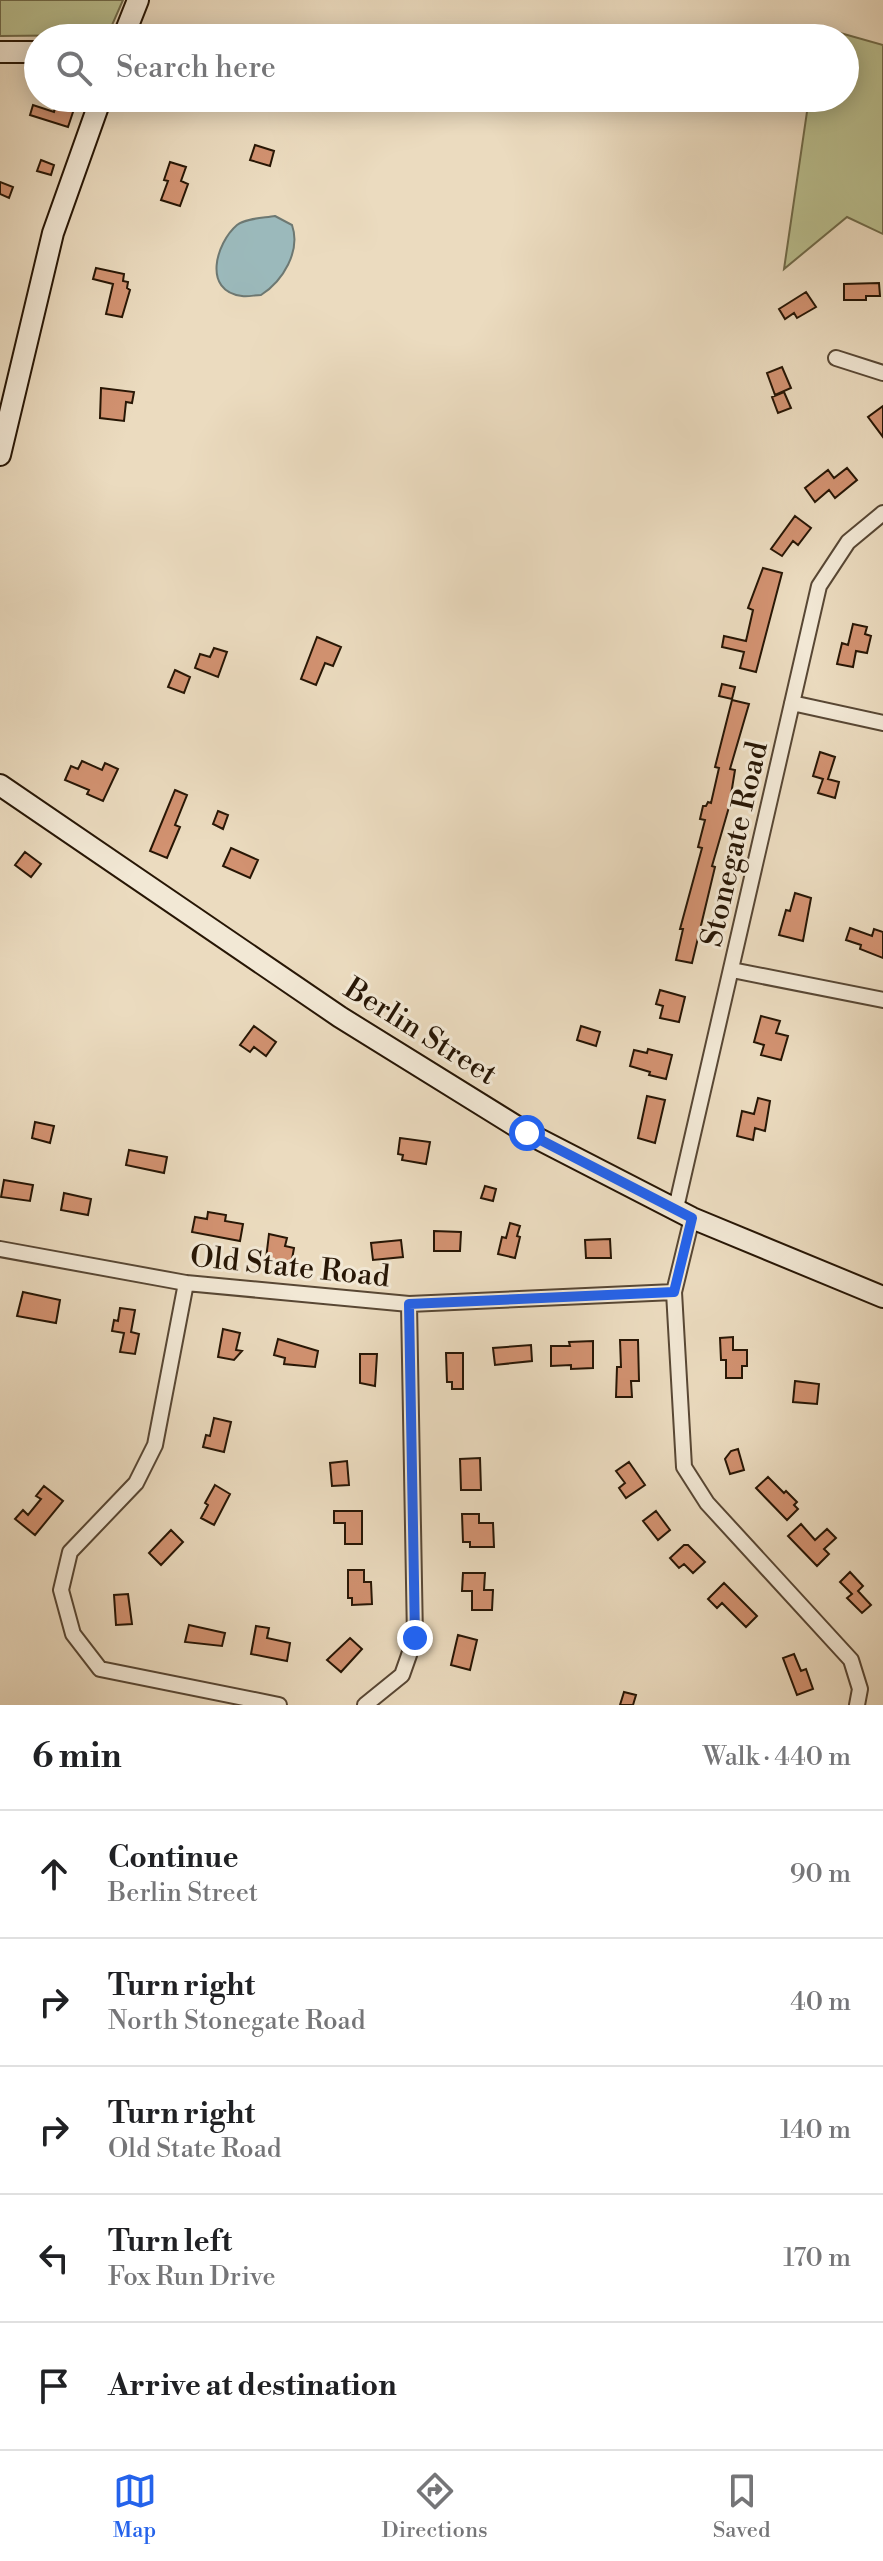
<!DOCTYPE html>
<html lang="en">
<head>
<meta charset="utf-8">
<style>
  :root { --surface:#fff; --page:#f2f2f2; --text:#202124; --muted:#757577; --line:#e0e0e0; --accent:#2563eb }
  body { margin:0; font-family:"Libre Bodoni",serif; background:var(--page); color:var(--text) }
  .stop { position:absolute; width:24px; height:24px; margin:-18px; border:6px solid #2563eb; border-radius:50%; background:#fff }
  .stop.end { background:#2563eb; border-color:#fff; box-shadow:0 2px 8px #0008 }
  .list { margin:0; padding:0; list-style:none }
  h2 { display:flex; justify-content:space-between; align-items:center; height:104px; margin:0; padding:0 32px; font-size:34px }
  h2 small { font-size:26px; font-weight:400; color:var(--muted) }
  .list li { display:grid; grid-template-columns:52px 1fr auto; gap:24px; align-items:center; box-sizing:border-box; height:128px; padding:0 32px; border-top:2px solid var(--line) }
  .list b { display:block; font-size:30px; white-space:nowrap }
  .list p { margin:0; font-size:26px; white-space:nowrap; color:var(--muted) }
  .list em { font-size:26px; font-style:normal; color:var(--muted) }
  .icon { flex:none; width:44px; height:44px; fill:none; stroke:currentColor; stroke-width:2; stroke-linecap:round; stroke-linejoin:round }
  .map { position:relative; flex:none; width:883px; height:1705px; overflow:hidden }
  .search { position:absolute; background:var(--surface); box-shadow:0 4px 20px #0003; left:24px; right:24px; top:24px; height:88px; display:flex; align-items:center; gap:20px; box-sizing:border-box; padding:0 28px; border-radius:44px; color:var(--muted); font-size:30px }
  .sheet { height:744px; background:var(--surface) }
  nav { display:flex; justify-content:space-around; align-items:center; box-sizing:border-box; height:112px; border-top:2px solid var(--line); background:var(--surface); font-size:22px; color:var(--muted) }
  nav a { display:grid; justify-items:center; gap:4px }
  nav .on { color:var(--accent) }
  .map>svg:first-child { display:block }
  .green { fill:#bac090; stroke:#706b4a; stroke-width:2 }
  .water { fill:#9bb9bb; stroke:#6d7872; stroke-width:2 }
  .building { fill:#d29271; stroke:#271605; stroke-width:2 }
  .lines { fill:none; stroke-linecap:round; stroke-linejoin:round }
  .street-casing { stroke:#584734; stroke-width:18 }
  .secondary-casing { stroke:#271605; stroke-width:24 }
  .street { stroke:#f2e8d5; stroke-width:14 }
  .secondary { stroke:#f2e8d5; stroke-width:20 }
  .route { stroke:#2563eb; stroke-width:10 }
  .labels { text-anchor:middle; stroke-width:6; stroke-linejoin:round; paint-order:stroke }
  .street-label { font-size:30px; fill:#271605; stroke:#f2e8d5 }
</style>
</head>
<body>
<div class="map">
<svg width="883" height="1705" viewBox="0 0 883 1705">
  <rect width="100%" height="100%" fill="#ebdbbf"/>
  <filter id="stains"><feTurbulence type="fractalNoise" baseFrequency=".0025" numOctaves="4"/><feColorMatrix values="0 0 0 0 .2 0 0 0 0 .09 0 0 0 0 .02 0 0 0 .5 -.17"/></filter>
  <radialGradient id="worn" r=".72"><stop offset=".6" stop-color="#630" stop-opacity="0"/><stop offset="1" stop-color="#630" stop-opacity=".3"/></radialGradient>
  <!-- green -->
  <path class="green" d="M0,0H123L109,32L102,35L0,36Z
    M819,27L883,45V234L847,217L784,269L809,98H845V38H817Z"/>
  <!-- water -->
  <path class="water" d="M275,216L292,225C301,251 283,281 261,295C255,295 248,297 242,296C202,291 216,243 237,225C246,218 264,218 275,216Z"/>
  <!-- building -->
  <path class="building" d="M57,101L75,106L68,127L30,115L33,105L54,112Z
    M255,145L274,151L270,166L250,160Z
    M41,160L54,165L51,175L37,171Z
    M170,162L186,167L181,181L188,184L180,206L161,200L168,181L164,180Z
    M0,182L13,187L9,198L0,194Z
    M96,268L124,274L123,281L128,282L127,288L130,290L122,317L106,314L113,284L93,279Z
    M879,283L880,296H866V300H844V284Z
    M806,292L816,307L797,318L794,313L785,319L779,309Z
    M782,367L791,388L775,395L767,373Z
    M101,388L134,392L132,403L126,402L124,421L100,418Z
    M784,392L791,408L778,413L772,397Z
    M883,406V437L868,417Z
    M847,468L857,480L835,498L829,490L815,502L805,488L828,470L834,478Z
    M795,516L811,528L798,545L793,541L782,556L771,549Z
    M763,568L782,573L756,672L740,668L744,652L722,647L724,636L746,641L753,610L748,608Z
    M853,624L867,627L865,634L871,636L867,653L856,651L853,667L837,664L842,643L848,645Z
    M317,637L341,647L333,666L325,663L316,685L301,679Z
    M214,648L227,652L218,677L195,668L200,654L210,657Z
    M175,670L190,677L184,693L168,687Z
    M722,684L735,687L732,699L719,696Z
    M732,700L749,704L730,769L735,770L729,807L712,866L715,867L692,963L676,960L683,929H680L702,848L698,847L705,820L700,819L703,806H706L708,802L711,803L719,768L715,767Z
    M820,752L835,757L828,779L839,782L835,798L818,793L823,779L813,776Z
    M82,761L102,770L105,763L118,769L103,801L87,794L89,790L65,780L71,766L78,769Z
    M175,790L187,795L175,825L180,827L167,858L150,851Z
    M218,811L228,815L223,829L213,824Z
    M231,848L258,860L250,878L223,866Z
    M25,852L41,864L31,877L15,865Z
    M795,893L811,898L803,941L779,935L786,910L790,911Z
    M850,928L872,936L874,929L883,932V958L860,949L861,945L846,940Z
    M660,990L685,997L679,1022L660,1018L663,1006L656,1004Z
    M761,1016L780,1021L776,1033L788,1036L781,1060L761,1055L764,1045L754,1042Z
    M254,1026L276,1042L266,1056L254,1047L250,1052L240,1045Z
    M581,1026L600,1032L596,1046L577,1040Z
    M648,1049L672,1055L666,1079L649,1075L650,1072L630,1066L634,1050L647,1053Z
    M647,1096L665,1100L655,1143L638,1138Z
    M758,1098L770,1101L765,1131L755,1128L753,1140L737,1136L742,1111L754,1114Z
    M35,1122L54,1126L50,1143L32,1138Z
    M400,1138L430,1142L426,1164L402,1160L403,1155L398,1154Z
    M129,1150L167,1157L164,1173L126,1165Z
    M4,1180L33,1185L30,1201L1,1197Z
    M485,1186L496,1189L493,1201L481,1198Z
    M64,1193L91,1199L88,1215L61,1210Z
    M208,1212L226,1215L225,1221L243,1224L240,1241L192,1232L195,1217L207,1219Z
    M510,1223L520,1226L517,1236L520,1237L515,1258L498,1254L502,1237L506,1238Z
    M434,1231L461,1232L460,1251H434Z
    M269,1234L287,1238L285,1246L294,1248L291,1265L266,1259Z
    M610,1239L611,1258H586L585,1240Z
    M401,1240L403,1257L373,1260L371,1243Z
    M23,1292L60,1300L56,1323L17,1316Z
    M120,1308L135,1310L131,1332L139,1334L135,1354L120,1352L124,1333L112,1331L114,1320L118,1321Z
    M223,1329L240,1333L236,1350L242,1351L234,1360L218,1357Z
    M733,1337V1350H747V1366H742V1378H726V1360H721L720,1338Z
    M278,1339L318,1351L315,1367L284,1364L285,1358L274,1355Z
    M620,1340H638L639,1381H631L632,1397H616L617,1367H621Z
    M593,1341V1368L571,1369V1365L551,1366V1346H570L569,1342Z
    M531,1345L532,1361L495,1365L493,1348Z
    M446,1353H463V1389H452V1382H447Z
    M360,1354H377L375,1386L360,1383Z
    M795,1381L819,1384L817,1404L793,1402Z
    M214,1418L231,1422L224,1452L203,1447L206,1435L210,1436Z
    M738,1449L744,1470L730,1474L725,1459L731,1451Z
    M480,1458L481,1490H461L460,1459Z
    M347,1461L349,1485L332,1486L330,1463Z
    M629,1462L645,1485L626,1498L619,1488L625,1483L616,1471Z
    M768,1477L784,1493L786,1491L797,1502L794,1505L798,1509L787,1520L756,1488Z
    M215,1485L230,1494L214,1525L201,1518L208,1505L205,1503Z
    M44,1486L63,1501L35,1535L15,1519L23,1510L28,1515L41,1499L36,1496Z
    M334,1511H362V1544H345V1523H334Z
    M656,1511L670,1530L658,1540L643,1521Z
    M462,1514H479V1523H493L494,1547H470V1542H463Z
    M801,1524L815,1540L827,1529L836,1538L824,1549L829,1554L817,1566L788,1536Z
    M171,1530L183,1542L161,1565L149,1553Z
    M684,1545H688L705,1562L693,1573L684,1564L679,1568L670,1558Z
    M348,1570H364V1582H371L372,1604L352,1605V1598H348Z
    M850,1572L863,1586L858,1591L871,1605L862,1613L847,1598L852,1594L840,1582Z
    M463,1573H485L484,1590H493L492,1610H472V1591H462Z
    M724,1583L757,1616L746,1627L722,1603L717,1608L708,1599Z
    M128,1594L132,1624L116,1625L114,1595Z
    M189,1625L225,1633L222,1646L185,1642Z
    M256,1626L269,1628L267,1638L290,1643L287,1661L251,1654Z
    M458,1635L477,1640L470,1670L451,1665Z
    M350,1638L362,1649L341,1672L327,1660Z
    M794,1654L801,1671L806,1669L813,1689L797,1695L783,1658Z
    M624,1692L636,1695L633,1705H620Z"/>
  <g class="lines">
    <defs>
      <path id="street" d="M836,358L883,373
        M792,703L883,723
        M732,970L883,1000
        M676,1208L819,586L848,542L883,513
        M692,1218L674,1292L684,1467L707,1503L851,1660L860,1689L857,1705
        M0,1249L186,1283L409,1304L674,1292
        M186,1283L155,1445L136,1483L70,1552L61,1590L73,1634L100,1669L279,1705
        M365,1705L402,1675L415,1638L409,1304"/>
      <path id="secondary" d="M123,38L138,0
        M0,52H38
        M0,455L53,233L101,98
        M0,785L340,1017L527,1133L692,1218L883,1297"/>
    </defs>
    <!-- street casing -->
    <use href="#street" class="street-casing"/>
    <!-- secondary casing -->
    <use href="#secondary" class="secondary-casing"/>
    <!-- street -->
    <use href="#street" class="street"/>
    <!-- secondary -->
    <use href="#secondary" class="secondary"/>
  </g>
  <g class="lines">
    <!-- route -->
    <path class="route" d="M415,1638L409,1304L674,1292L692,1218L527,1133"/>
  </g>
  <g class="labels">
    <!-- street labels -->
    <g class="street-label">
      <text transform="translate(734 844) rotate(-77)" y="10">Stonegate Road</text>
      <text transform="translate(421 1031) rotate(32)" y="10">Berlin Street</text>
      <text transform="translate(290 1266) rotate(6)" y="10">Old State Road</text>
    </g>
  </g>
  <rect width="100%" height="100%" filter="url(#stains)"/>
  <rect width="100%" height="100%" fill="url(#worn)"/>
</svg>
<div class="stop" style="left:527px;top:1133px"></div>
<div class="stop end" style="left:415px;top:1638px"></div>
<div class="search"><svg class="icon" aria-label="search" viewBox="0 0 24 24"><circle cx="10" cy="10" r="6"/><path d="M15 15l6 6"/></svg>Search here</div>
</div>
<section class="sheet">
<h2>6 min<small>Walk · 440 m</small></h2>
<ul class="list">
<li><svg class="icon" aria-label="ahead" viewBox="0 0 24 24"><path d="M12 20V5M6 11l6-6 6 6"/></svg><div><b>Continue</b><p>Berlin Street</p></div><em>90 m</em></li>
<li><svg class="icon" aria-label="right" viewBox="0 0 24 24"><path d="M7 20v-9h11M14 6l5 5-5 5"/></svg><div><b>Turn right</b><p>North Stonegate Road</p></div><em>40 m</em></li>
<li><svg class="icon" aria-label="right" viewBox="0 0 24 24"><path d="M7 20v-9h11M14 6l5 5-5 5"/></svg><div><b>Turn right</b><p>Old State Road</p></div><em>140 m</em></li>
<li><svg class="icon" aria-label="left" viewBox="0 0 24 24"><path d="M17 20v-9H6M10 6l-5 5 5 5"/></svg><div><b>Turn left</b><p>Fox Run Drive</p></div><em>170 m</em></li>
<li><svg class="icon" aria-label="arrive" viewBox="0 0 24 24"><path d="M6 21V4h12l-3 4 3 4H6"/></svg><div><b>Arrive at destination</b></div></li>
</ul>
</section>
<nav>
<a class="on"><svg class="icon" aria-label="map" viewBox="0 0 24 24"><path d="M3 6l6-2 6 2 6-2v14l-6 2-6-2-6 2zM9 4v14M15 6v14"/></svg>Map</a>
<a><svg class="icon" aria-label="directions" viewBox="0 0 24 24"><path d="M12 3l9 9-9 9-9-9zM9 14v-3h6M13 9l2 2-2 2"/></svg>Directions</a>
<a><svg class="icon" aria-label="saved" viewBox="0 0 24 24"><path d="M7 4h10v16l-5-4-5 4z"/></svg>Saved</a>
</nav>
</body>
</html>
